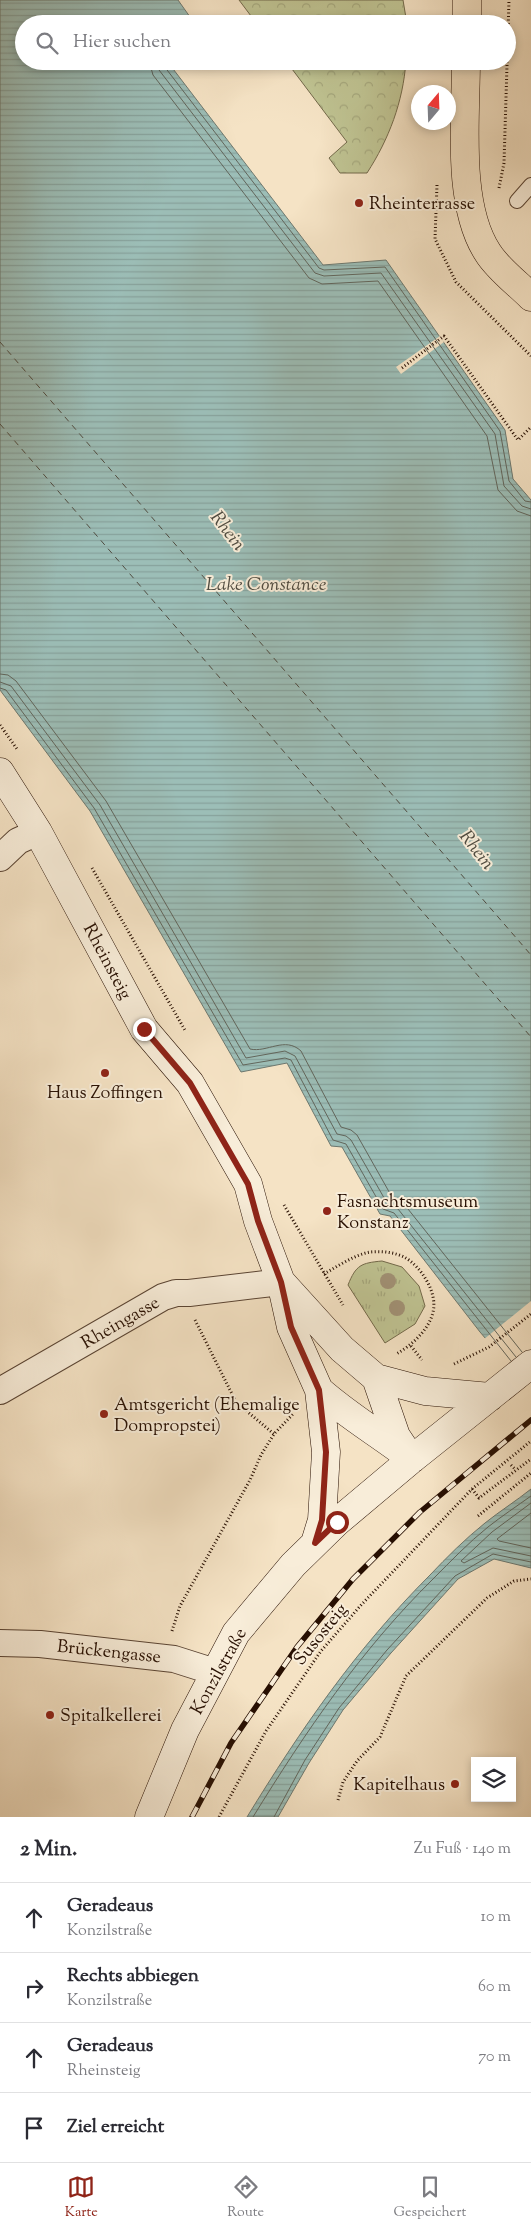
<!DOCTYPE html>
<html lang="de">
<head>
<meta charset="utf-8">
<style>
  :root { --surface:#fff; --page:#f7f7f7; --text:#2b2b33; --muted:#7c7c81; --line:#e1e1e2; --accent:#8f2418 }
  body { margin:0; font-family:"Sorts Mill Goudy",serif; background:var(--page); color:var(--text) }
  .controls { position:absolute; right:15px; bottom:15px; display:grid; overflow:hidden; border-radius:0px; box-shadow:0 2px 8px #0003 }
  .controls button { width:45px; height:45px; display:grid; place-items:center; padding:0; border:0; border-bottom:1px solid var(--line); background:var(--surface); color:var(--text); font:25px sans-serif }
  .compass { position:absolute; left:411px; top:85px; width:45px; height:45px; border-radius:50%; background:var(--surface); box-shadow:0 2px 8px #0003; rotate:19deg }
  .stop { position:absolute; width:15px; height:15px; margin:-11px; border:4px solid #8f2418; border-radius:50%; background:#fff }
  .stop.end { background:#8f2418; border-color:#fff; box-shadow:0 1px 5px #0008 }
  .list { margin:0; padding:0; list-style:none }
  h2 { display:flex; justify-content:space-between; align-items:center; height:65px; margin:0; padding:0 20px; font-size:21px }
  h2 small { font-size:16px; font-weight:400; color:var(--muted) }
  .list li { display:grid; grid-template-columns:32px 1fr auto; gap:15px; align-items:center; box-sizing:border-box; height:70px; padding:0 20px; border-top:1px solid var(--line) }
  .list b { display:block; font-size:19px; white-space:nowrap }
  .list p { margin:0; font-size:16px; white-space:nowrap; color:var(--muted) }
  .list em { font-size:16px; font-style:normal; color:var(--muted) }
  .icon { flex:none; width:28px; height:28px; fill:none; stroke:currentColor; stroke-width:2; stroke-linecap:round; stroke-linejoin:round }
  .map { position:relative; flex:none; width:531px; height:1817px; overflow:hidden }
  .search { position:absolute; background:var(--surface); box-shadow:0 2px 8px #0003; left:15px; right:15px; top:15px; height:55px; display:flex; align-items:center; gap:12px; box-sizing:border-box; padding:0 18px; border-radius:28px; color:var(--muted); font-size:19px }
  .sheet { height:345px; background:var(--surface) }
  nav { display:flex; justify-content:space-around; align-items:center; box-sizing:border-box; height:70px; border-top:1px solid var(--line); background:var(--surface); font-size:14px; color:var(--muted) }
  nav a { display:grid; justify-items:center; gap:2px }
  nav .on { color:var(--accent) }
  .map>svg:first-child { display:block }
  .grass { fill:url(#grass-tufts); stroke:#73694a }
  .park { fill:url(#park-crowns); stroke:#73694a }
  .water { fill:url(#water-rules); stroke:#6d786f }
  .pier { fill:#f5e3c5 }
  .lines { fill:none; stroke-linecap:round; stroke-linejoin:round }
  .shore { stroke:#62665c; stroke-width:1 }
  .ferry { stroke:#504c41; stroke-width:1; stroke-dasharray:6 5; stroke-linecap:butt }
  .lane-casing { stroke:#5a4433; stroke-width:16 }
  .street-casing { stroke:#5a4433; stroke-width:28 }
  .secondary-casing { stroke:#270f02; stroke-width:29 }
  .primary-casing { stroke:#270f02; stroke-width:29 }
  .path { stroke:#270f02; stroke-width:3; stroke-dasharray:1 2.5; stroke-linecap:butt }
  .lane { stroke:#f8edd9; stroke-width:14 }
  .street { stroke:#f8edd9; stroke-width:26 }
  .secondary { stroke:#f8edd9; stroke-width:28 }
  .primary { stroke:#f5e3c5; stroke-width:28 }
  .rail-casing { stroke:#270f02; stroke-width:5.5 }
  .rail { stroke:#f8edd9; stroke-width:4; stroke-dasharray:11; stroke-linecap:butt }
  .tree { fill:#a19175 }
  .route { stroke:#8f2418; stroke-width:6 }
  .poi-dot { fill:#8f2418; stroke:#f8edd9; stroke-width:2 }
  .labels { text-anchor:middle; stroke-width:4; stroke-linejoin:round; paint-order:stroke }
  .poi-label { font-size:18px; fill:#270f02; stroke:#f8edd9; text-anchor:start }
  .street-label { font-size:18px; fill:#270f02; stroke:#f8edd9 }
  .water-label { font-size:19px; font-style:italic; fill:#504c41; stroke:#f8edd9 }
</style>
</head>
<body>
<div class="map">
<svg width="531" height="1817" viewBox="0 0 531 1817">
  <defs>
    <pattern id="grass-tufts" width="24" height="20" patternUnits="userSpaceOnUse" patternTransform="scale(1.25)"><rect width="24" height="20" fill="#bfc392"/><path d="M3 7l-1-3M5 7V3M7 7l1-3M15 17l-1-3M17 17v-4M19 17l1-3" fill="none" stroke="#a4a67c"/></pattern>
    <pattern id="park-crowns" width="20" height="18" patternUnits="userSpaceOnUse" patternTransform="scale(1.25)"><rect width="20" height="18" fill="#bfc392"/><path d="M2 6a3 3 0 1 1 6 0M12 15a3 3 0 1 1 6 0" fill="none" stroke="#a4a67c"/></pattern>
    <pattern id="water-rules" width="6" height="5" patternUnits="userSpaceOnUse" patternTransform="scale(1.25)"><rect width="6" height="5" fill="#9cbeb7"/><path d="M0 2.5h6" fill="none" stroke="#86a29c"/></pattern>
  </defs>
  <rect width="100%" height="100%" fill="#f5e3c5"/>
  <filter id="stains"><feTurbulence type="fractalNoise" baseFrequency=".004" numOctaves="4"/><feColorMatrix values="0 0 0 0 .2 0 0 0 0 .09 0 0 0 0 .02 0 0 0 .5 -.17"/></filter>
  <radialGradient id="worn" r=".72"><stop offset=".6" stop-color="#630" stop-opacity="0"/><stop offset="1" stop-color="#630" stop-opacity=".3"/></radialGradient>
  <!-- grass -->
  <path class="grass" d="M382,1261L402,1267L419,1286L425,1306L415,1324L385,1343L348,1285C356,1265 361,1263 382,1261Z"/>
  <!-- park -->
  <path class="park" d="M239,0H403L407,24H257Z
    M286,61H406C403,102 389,139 367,173H340L329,158L347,142Z"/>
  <!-- water -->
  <path class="water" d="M0,0H178L195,24H24V61H167L323,265L386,260L505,430L513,479L531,500V1392L480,1332L390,1216L380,1214L342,1147L331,1146L287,1063L241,1072L90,811L0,690Z
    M531,1489V1568L494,1559L458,1579L391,1653L343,1710L309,1763L278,1817H247C301,1729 356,1649 430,1575C447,1557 465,1539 485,1523C500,1511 516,1501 531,1489Z"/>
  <!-- pier -->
  <path class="pier" d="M440,336L444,342L401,374L396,367Z
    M531,1301V1395L483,1340Z"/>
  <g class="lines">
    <!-- shore -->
    <path class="shore" d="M149,61L153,75L309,278L322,284L378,281L487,436L498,490L517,511L531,516
      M157,61L159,70L315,273L324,276L381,273L495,434L504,486L522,506L531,509
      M163,61L164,66L319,268L324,270L385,267L500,431L509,481L525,501L531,502
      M0,674L8,675L16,681L106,801L250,1049C267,1053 285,1036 301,1051L341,1127L351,1130L357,1135L392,1197L404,1204L522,1352
      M0,682L11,686L100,805L246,1058L285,1051L295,1056L337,1134L346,1136L351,1140L387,1203L398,1209L516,1357
      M0,688L6,690L94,808L243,1065L285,1058L291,1060L333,1140L346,1144L383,1209L394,1213L511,1361
      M531,1503L492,1532L461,1561L464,1563L493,1548L531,1556
      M531,1513L497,1539L499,1541L531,1548
      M253,1817C306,1731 361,1650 433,1579C451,1561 468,1543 488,1527C502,1516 517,1506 531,1496
      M274,1817L305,1760L339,1708L387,1650L455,1576L493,1554L531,1562"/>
    <!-- ferry -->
    <path class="ferry" d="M0,342L531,955
      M0,424L531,1037"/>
    <defs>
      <path id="lane" d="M517,201L531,185"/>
      <path id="street" d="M0,858L18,841L38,832
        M0,1391L163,1297L176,1293H189L281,1282
        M0,1643L40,1644L174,1659L215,1672"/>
      <path id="secondary" d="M0,772L38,832L144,1029L190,1083L248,1184L258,1221L281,1282L291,1327L319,1390L326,1452L322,1520L315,1543
        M283,1284L342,1349L376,1378L425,1391L490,1397
        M376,1378L396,1436L408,1454
        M319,1390C348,1416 381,1435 412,1459
        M149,1817L185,1730L236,1633L293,1565L337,1522L412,1459L531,1364"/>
      <path id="primary" d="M467,24V0
        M466,61C466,118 456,205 488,253C498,269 517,283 531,297"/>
    </defs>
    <!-- lane casing -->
    <use href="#lane" class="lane-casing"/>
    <!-- street casing -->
    <use href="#street" class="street-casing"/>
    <!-- secondary casing -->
    <use href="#secondary" class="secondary-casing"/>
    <!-- primary casing -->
    <use href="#primary" class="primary-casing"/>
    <!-- path -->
    <path class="path" d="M437,185L435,239L456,282L531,356
      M499,188L504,163L509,0
      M402,368L444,336L518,440L531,427
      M0,725L17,749
      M92,868L186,1032
      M284,1205L343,1305
      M324,1274C338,1266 354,1255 370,1252C381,1251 394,1252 404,1257C421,1266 438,1293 433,1312C429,1330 411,1346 396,1354
      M195,1320L236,1402L274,1434
      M411,1346L422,1360
      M454,1364L489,1347L531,1314
      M511,1465L516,1470
      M472,1489L479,1498L531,1459
      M478,1516L531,1473
      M172,1631L180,1606L250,1480L261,1455L274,1434L293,1414
      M338,1800L343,1782L357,1761L380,1737L406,1676L487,1598L514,1581L531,1579
      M219,1817L266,1731L321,1651L362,1604L472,1489L531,1441"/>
    <!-- lane -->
    <use href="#lane" class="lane"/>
    <!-- street -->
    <use href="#street" class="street"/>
    <!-- secondary -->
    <use href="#secondary" class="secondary"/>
    <!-- primary -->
    <use href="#primary" class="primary"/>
    <defs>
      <path id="rail" d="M192,1817L231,1743L297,1647L353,1579L420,1512L531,1420"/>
    </defs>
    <!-- rail casing -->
    <use href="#rail" class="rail-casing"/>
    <!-- rail -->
    <use href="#rail" class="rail"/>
  </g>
  <!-- trees -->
  <g class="tree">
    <circle cx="388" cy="1281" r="8"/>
    <circle cx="397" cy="1308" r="8"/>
  </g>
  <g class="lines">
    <!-- route -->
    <path class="route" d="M144,1029L190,1083L248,1184L258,1221L281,1282L291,1327L319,1390L326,1452L322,1520L315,1543L337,1522"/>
  </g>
  <!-- markers -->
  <g class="poi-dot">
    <circle cx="359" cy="203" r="5"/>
    <circle cx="105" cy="1073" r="5"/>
    <circle cx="327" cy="1211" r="5"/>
    <circle cx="104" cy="1414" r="5"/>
    <circle cx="50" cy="1715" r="5"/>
    <circle cx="455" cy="1784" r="5"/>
  </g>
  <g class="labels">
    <!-- poi labels -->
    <g class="poi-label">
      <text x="369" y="209">Rheinterrasse</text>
      <text x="105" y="1098" text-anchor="middle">Haus Zoffingen</text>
      <text x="337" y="1207">Fasnachtsmuseum<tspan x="337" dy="21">Konstanz</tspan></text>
      <text x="114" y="1410">Amtsgericht (Ehemalige<tspan x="114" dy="21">Dompropstei)</tspan></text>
      <text x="60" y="1721">Spitalkellerei</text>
      <text x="445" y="1790" text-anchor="end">Kapitelhaus</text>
    </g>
    <!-- street labels -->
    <g class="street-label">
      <text transform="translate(108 961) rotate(62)" y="6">Rheinsteig</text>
      <text transform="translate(120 1322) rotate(-30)" y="6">Rheingasse</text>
      <text transform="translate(320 1634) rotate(-51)" y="6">Susosteig</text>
      <text transform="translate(109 1651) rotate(6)" y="6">Brückengasse</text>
      <text transform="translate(218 1671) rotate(-61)" y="6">Konzilstraße</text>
    </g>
    <!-- water labels -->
    <g class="water-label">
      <text transform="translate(229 530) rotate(52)" y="7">Rhein</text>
      <text x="266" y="590">Lake Constance</text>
      <text transform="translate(478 849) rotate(52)" y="7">Rhein</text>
    </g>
  </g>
  <rect width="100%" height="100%" filter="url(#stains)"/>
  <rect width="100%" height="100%" fill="url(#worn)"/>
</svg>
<div class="controls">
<button><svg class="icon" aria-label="layers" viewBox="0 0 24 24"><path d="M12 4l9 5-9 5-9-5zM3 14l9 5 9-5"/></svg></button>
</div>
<svg class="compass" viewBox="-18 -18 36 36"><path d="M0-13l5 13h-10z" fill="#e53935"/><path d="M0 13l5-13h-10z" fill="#7c7c81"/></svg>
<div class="stop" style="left:337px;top:1522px"></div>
<div class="stop end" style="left:144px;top:1029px"></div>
<div class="search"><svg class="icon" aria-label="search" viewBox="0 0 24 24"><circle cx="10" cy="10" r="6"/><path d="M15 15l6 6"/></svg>Hier suchen</div>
</div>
<section class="sheet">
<h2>2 Min.<small>Zu Fuß · 140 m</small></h2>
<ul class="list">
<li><svg class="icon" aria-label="ahead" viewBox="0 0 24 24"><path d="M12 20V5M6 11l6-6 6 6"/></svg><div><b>Geradeaus</b><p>Konzilstraße</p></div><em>10 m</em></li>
<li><svg class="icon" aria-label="right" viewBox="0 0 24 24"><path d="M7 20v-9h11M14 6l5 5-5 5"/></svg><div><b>Rechts abbiegen</b><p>Konzilstraße</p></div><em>60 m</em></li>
<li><svg class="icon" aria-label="ahead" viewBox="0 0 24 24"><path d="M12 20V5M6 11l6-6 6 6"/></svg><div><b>Geradeaus</b><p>Rheinsteig</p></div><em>70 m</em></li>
<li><svg class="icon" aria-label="arrive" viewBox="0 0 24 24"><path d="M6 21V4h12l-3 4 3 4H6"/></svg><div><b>Ziel erreicht</b></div></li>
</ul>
</section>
<nav>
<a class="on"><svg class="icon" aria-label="map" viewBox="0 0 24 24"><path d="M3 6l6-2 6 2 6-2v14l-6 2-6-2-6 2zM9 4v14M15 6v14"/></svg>Karte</a>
<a><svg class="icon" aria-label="directions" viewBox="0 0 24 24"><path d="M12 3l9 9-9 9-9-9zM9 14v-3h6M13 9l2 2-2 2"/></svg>Route</a>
<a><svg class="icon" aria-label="saved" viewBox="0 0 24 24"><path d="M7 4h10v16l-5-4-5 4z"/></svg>Gespeichert</a>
</nav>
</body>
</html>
